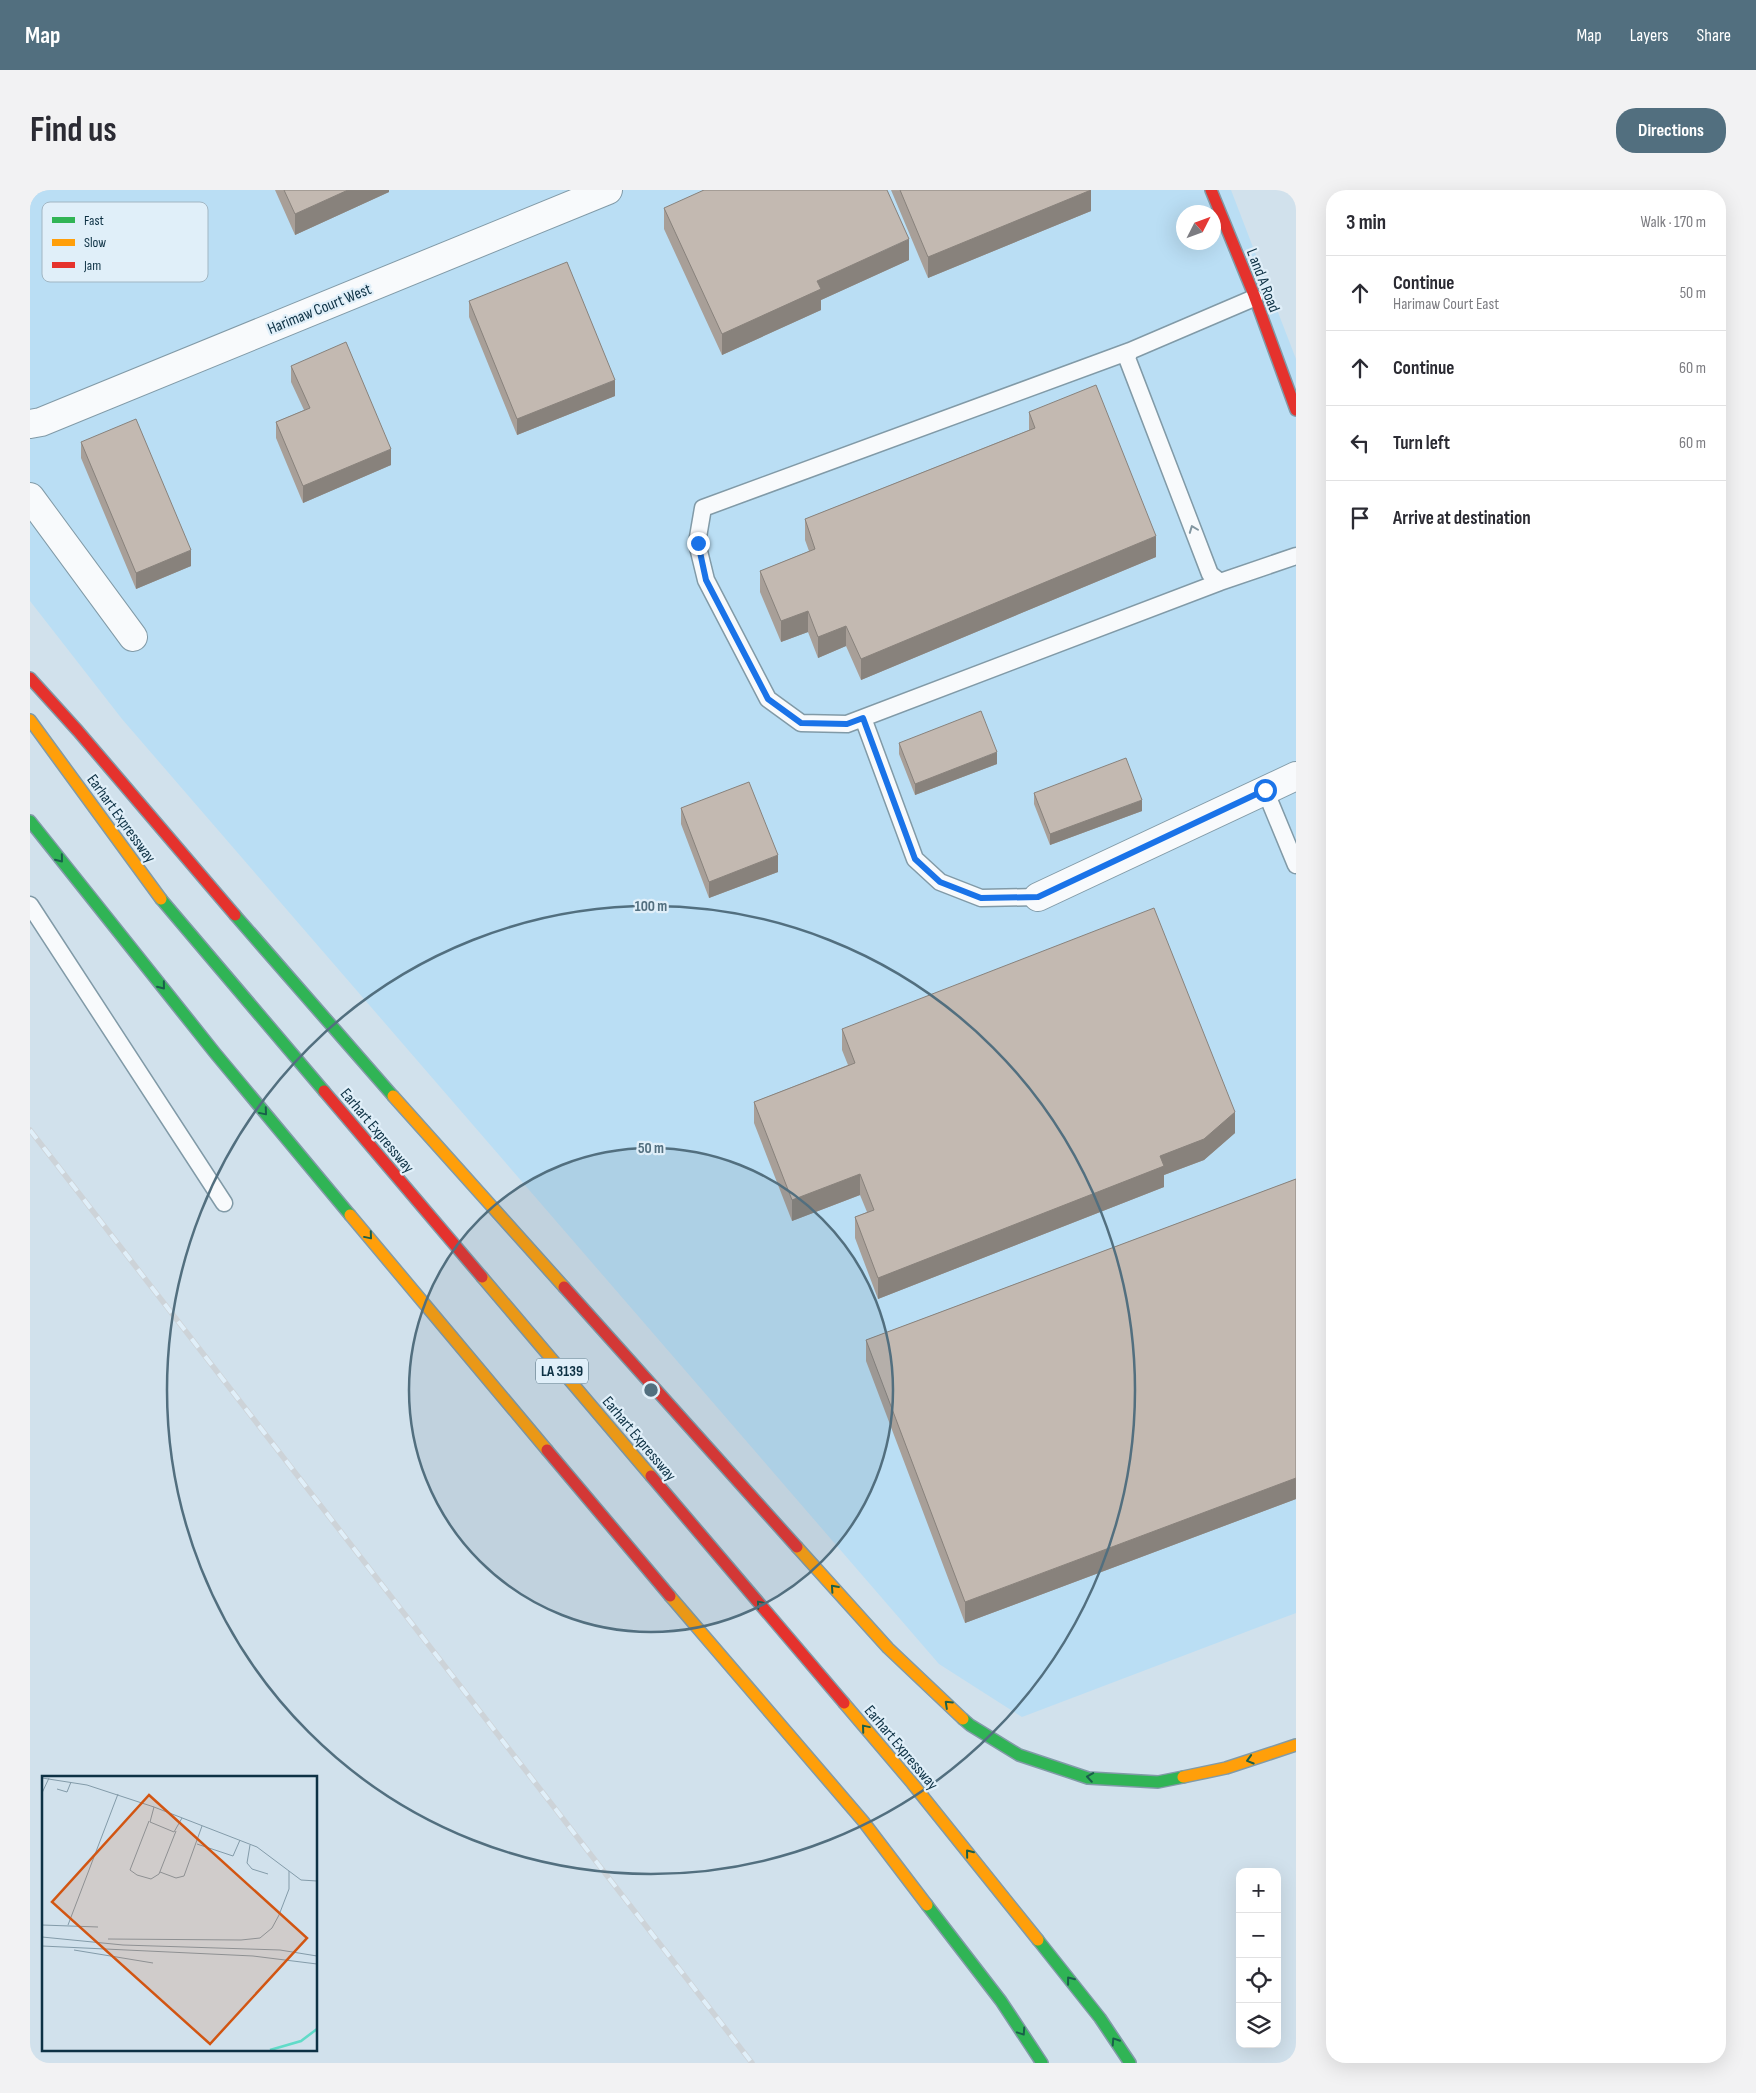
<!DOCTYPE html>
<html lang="en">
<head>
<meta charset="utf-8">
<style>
  :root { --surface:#fff; --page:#f2f2f3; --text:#2b2b33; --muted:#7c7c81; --line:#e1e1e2; --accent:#526f7f }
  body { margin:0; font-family:"Sofia Sans Condensed",sans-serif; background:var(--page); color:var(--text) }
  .controls { position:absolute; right:15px; bottom:15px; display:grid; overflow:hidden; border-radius:10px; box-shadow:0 5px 20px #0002 }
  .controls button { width:45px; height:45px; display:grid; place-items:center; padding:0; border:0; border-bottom:1px solid var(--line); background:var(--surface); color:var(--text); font:25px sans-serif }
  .compass { position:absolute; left:1146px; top:15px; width:45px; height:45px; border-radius:50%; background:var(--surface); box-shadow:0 5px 20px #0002; rotate:48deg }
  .stop { position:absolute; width:15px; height:15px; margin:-11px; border:4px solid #1a73e8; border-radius:50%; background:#fff }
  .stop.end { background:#1a73e8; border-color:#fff; box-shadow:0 1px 5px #0008 }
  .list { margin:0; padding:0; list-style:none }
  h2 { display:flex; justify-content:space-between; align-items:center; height:65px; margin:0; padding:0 20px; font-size:21px }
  h2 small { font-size:16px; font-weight:400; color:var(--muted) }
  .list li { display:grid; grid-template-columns:32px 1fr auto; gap:15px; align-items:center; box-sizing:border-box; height:75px; padding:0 20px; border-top:1px solid var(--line) }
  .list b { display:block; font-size:19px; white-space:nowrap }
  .list p { margin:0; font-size:16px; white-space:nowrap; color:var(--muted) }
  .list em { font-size:16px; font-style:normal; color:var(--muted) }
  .icon { flex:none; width:28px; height:28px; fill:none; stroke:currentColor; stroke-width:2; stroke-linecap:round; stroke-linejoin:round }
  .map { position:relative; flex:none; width:1266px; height:1873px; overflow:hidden; border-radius:20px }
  header { display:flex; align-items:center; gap:30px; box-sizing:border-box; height:70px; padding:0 25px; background:var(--accent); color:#fff }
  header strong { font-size:24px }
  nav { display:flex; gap:28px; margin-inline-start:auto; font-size:18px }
  .intro { display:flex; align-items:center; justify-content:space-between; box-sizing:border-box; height:120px; padding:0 30px }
  h1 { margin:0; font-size:35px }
  .button { padding:12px 22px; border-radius:20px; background:var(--accent); color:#fff; font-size:18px; font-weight:700 }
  main { display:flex; gap:30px; padding:0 30px }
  aside { flex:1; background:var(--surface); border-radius:20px; box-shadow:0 5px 20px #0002 }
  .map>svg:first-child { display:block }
  .built { fill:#badef4; fill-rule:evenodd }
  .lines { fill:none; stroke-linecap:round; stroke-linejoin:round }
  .lane-casing { stroke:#819aa7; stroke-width:19 }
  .street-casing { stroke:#819aa7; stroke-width:30 }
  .fast-casing { stroke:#819aa7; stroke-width:14 }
  .slow-casing { stroke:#819aa7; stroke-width:14 }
  .jam-casing { stroke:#819aa7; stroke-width:14 }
  .lane { stroke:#f8fafc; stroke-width:16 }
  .street { stroke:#f8fafc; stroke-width:28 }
  .fast { stroke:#30b455; stroke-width:11 }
  .slow { stroke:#ff9f0a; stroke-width:11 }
  .jam { stroke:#e5322d; stroke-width:11 }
  .rail-casing { stroke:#cdd3d8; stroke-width:5.5 }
  .rail { stroke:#e0eff9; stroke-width:4; stroke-dasharray:11; stroke-linecap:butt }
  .wall { fill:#a89f98 }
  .shaded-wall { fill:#88827c }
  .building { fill:#c3b9b1; stroke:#88827c }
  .oneway { stroke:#8296a0 }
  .oneway2 { stroke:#195f4a }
  .route { stroke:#1a73e8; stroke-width:6 }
  .ring { fill:none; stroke:#526f7f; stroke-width:2.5 }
  .labels { text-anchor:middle; stroke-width:4.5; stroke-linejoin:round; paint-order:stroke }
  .shield { fill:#e0eff9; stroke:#4c6a7a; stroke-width:1 }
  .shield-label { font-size:15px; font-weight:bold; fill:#0d3144 }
  .street-label { font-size:16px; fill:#0d3144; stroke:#e0eff9 }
  .inset-river { fill:none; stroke:#61dbc8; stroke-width:2.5 }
  .inset-road { fill:none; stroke:#839ba9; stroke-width:1 }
  .view { fill:#d25512; fill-opacity:0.15; stroke:#d25512; stroke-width:2.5 }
  .inset-edge { fill:none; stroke:#0d3144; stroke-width:2.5 }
  .key { fill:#e0eff9; stroke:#a1b6c3; stroke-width:1 }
  .key-label { font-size:14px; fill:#0d3144 }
  .centre { fill:#526f7f; stroke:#e0eff9; stroke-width:2.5 }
  .ring-label { font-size:15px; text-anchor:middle; font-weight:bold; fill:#526f7f; stroke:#e0eff9; stroke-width:4.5; stroke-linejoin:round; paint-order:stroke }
</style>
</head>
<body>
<header>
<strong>Map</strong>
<nav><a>Map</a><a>Layers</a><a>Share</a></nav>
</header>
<div class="intro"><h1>Find us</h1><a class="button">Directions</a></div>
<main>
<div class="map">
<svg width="1266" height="1873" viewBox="0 0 1266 1873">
  <rect width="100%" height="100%" fill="#d1e1ec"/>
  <!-- built -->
  <path class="built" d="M0,0H1201L1266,169V1423L992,1527L909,1474L92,529L0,411ZM1154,22H1184V52H1154Z"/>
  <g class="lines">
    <defs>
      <path id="lane" d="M1224,108L1100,161L1097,168L1180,384L1190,392L1266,366
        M1100,161L673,318L667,353L676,390L738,509L771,533L817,534L1190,392
        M833,528L885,669L910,692L951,708L1008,707
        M1235,600L1266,675
        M0,715L194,1013"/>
      <path id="street" d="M0,234L11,232L578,0
        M0,307L103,447
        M1008,707L1266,586"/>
      <path id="fast" d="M0,631L185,863L320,1025
        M131,709L294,901
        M205,725L363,906
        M933,1529L940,1535L989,1565L1058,1588L1128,1592L1153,1587
        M897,1715L971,1811L1012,1873
        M1008,1750L1070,1828L1100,1873"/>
      <path id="slow" d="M0,530L131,709
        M363,906L534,1097
        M320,1025L517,1260
        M452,1087L621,1286
        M767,1357L858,1458L933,1529
        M640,1406L833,1631L897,1715
        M814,1513L882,1593L1008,1750
        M1153,1587L1196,1578L1266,1555"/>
      <path id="jam" d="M1181,0L1224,105L1266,220
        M0,488L48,541L205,725
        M294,901L452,1087
        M534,1097L767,1357
        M517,1260L640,1406
        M621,1286L814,1513"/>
    </defs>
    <!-- lane casing -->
    <use href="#lane" class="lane-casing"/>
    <!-- street casing -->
    <use href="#street" class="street-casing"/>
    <!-- fast casing -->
    <use href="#fast" class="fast-casing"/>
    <!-- slow casing -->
    <use href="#slow" class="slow-casing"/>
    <!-- jam casing -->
    <use href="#jam" class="jam-casing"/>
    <!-- lane -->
    <use href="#lane" class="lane"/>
    <!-- street -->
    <use href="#street" class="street"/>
    <!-- fast -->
    <use href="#fast" class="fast"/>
    <!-- slow -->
    <use href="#slow" class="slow"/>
    <!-- jam -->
    <use href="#jam" class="jam"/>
    <defs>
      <path id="rail" d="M0,940L722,1873"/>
    </defs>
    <!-- rail casing -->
    <use href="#rail" class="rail-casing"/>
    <!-- rail -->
    <use href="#rail" class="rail"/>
  </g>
  <!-- wall -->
  <path class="wall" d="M245,0H359V2L265,45Z
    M861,0H1061V21L898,88Z
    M634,18L879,70L791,110V120L692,165L634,39Z
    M439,111L585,206L487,245L439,127Z
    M261,176L361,275L273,313L246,248V232L274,220L261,192Z
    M999,222L1126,367L831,490L816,456L788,468L778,442L751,452L730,402V381L779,361L775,350V329L999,240Z
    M51,252L161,376L106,399L51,268Z
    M869,553L967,574L885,605L869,564Z
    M1004,603L1112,621L1020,655L1004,614Z
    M651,618L748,682L679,708L651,634Z
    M812,839L1205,943L1174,970L1134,985V997L848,1109L825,1048V1027L837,1022L830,1005L762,1031L724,933V912L818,875L812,860Z
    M1266,989V1309L935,1433L836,1171V1150Z"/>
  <!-- shaded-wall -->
  <path class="shaded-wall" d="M318,0H359V2L265,45V24Z
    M1061,0V21L898,88V67Z
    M879,49V70L791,110V120L692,165V144L787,91Z
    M585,190V206L487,245V229Z
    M361,259V275L273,313V296Z
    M1126,346V367L831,490V469Z
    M161,360V376L106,399V383Z
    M778,421V442L751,452V431Z
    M816,436V456L788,468V447Z
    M967,562V574L885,605V594Z
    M1112,610V621L1020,655V644Z
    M748,665V682L679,708V692Z
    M1205,922V943L1174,970L1134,985V997L848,1109V1088L1130,966Z
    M830,984V1005L762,1031V1010Z
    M1266,1288V1309L935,1433V1412Z"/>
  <!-- building -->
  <path class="building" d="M254,0H318L265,24Z
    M674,0H857L879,49L787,91L791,99L692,144L634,18Z
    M870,0H1061L898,67Z
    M537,72L585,190L487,229L439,111Z
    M316,152L361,259L273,296L246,232L280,218L261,176Z
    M1066,195L1126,346L831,469L816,436L788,447L778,421L751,431L730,381L785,359L775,329L1005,238L999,222Z
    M106,229L161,360L106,383L51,252Z
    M951,521L967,562L885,594L869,553Z
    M1096,568L1112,610L1020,644L1004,603Z
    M719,592L748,665L679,692L651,618Z
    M1124,718L1205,922L1174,949L1130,966L1134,976L848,1088L825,1027L844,1020L830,984L762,1010L724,912L825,873L812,839Z
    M1266,989V1288L935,1412L836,1150Z"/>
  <!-- one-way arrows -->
  <defs><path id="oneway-chevron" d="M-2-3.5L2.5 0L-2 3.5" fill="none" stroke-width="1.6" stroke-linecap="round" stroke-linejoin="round" transform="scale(1.25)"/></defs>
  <use class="oneway" href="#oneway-chevron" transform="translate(1163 339) rotate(-111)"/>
  <g class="oneway2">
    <use href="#oneway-chevron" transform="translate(30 669) rotate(51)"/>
    <use href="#oneway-chevron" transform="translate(132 796) rotate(51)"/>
    <use href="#oneway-chevron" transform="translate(234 922) rotate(50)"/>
    <use href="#oneway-chevron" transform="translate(339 1046) rotate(50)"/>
    <use href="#oneway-chevron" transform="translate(804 1398) rotate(-132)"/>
    <use href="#oneway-chevron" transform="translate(730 1414) rotate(-130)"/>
    <use href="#oneway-chevron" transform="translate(918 1514) rotate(-137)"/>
    <use href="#oneway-chevron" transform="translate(835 1538) rotate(-130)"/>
    <use href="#oneway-chevron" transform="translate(1220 1570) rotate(163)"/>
    <use href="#oneway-chevron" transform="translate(1060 1587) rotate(-171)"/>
    <use href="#oneway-chevron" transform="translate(939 1663) rotate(-129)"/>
    <use href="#oneway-chevron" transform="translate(1040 1790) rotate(-128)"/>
    <use href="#oneway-chevron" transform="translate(992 1842) rotate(56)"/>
    <use href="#oneway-chevron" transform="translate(1085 1851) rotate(-123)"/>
  </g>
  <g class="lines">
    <!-- route -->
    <path class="route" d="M668,353L676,390L738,509L771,533L817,534L833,528L885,669L910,692L951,708L1008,707L1235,600"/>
  </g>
  <!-- distance rings -->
  <circle cx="621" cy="1200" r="242" fill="#526f7f" fill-opacity=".12"/>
  <g class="ring">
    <circle cx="621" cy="1200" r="242"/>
    <circle cx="621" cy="1200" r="484"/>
  </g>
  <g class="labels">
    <!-- shield labels -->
    <rect class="shield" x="506" y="1168.5" width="52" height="25" rx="4"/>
    <g class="shield-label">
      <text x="532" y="1186">LA 3139</text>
    </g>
    <!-- street labels -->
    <g class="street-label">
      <text transform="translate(1234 90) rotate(69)" y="6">L and A Road</text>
      <text transform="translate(289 118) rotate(-22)" y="6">Harimaw Court West</text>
      <text transform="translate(92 628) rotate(54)" y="6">Earhart Expressway</text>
      <text transform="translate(348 940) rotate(50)" y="6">Earhart Expressway</text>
      <text transform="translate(610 1248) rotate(50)" y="6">Earhart Expressway</text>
      <text transform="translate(872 1557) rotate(50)" y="6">Earhart Expressway</text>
    </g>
  </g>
  <!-- overview -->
  <g transform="translate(12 1586)">
    <rect width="275" height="275" fill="#d1e1ec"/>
    <path class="inset-river" d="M228,274L259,265L275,253"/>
    <path class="inset-road" d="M0,2L45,9L112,31L215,71L259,104L275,105M15,13L25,16L29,6M0,17L7,2M112,31L108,46L132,56L140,42M107,45L88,94L95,99L109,103L117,98L134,55M155,68L191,80L198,64M208,69L205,87L210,93L226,98M118,96L134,102L142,100L160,50M0,149L56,151M26,149L76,18M0,161L81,169L238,174L275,180M66,163L199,164L218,162L230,152L237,139L247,113V95M0,170L211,180L275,188M32,174L111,187"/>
    <path class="view" d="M107,19L265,162L168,268L10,126Z"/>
    <rect width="275" height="275" class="inset-edge"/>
  </g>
  <!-- legend -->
  <rect x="12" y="12" width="166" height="80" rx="8" class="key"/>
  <rect x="22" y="27" width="23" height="6" fill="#30b455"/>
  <rect x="22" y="49" width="23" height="7" fill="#ff9f0a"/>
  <rect x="22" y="72" width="23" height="6" fill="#e5322d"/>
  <g class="key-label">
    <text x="54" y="35">Fast</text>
    <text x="54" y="57">Slow</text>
    <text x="54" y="80">Jam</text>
  </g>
  <circle cx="621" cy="1200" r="8" class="centre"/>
  <g class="ring-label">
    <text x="621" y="721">100 m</text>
    <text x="621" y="963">50 m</text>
  </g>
</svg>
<div class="controls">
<button>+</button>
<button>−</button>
<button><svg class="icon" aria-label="locate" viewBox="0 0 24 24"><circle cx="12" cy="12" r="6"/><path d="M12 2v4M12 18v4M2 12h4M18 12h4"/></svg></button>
<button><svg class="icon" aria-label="layers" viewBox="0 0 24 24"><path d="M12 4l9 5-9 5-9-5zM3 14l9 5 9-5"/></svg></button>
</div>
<svg class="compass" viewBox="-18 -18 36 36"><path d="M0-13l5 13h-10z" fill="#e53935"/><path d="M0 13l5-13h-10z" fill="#7c7c81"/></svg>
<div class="stop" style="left:1235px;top:600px"></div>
<div class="stop end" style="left:668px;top:353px"></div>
</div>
<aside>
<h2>3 min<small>Walk · 170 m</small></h2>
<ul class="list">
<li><svg class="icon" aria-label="ahead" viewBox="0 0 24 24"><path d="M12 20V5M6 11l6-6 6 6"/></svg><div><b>Continue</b><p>Harimaw Court East</p></div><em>50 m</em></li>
<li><svg class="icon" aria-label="ahead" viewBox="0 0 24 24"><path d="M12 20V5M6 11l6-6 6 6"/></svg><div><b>Continue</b></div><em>60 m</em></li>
<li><svg class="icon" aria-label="left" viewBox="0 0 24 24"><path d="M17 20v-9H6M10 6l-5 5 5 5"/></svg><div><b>Turn left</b></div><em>60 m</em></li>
<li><svg class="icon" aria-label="arrive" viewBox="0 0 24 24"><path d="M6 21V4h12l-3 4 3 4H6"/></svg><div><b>Arrive at destination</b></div></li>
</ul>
</aside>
</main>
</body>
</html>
